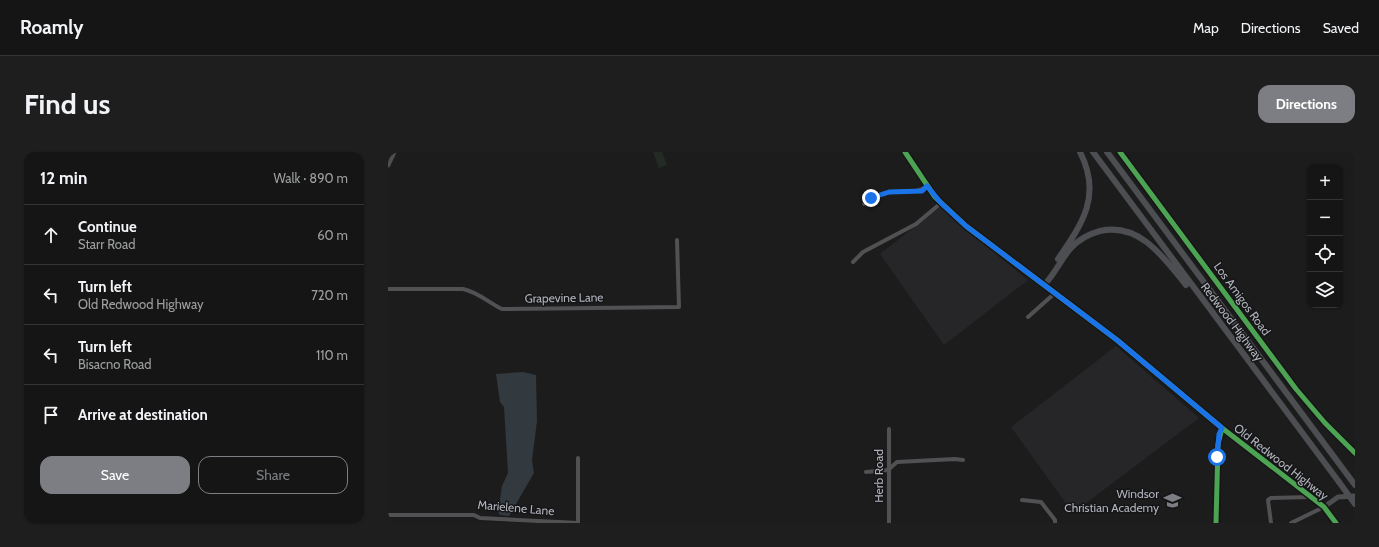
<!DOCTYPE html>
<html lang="en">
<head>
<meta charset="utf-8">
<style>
  :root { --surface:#151515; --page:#1e1e1e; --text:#f1f3f6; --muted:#9d9fa0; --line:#343434; --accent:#7c7e83 }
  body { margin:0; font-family:Cabin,sans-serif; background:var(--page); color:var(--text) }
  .controls { position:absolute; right:12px; top:12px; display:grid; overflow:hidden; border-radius:8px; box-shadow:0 1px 3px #0004 }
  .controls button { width:36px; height:36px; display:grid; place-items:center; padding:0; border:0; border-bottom:1px solid var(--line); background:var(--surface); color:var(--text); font:20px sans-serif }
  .stop { position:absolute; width:12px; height:12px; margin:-9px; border:3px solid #1a73e8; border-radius:50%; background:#fff }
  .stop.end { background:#1a73e8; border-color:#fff; box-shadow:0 1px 4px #0008 }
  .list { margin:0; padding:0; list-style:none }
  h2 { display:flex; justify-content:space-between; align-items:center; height:52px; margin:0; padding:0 16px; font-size:17px }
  h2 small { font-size:13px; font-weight:400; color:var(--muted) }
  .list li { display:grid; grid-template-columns:26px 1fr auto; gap:12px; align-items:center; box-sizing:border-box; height:60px; padding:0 16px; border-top:1px solid var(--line) }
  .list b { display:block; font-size:15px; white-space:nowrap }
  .list p { margin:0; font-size:13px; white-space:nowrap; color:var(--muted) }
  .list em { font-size:13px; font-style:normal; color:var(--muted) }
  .actions { display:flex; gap:8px; padding:12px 16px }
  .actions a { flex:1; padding:9px 0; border:1px solid var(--accent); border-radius:12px; text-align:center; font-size:14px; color:var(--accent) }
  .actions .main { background:var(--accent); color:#fff }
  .icon { flex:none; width:22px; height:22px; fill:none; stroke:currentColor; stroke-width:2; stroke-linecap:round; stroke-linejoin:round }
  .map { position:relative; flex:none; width:967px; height:371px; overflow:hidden; border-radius:12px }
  header { display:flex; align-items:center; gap:24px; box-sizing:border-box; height:56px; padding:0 20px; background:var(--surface); border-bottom:1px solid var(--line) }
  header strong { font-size:19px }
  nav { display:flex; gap:22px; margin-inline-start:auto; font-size:14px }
  .intro { display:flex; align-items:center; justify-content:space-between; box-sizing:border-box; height:96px; padding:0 24px }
  h1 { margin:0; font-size:28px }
  .button { padding:10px 18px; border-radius:12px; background:var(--accent); color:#fff; font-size:14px; font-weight:700 }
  main { display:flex; gap:24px; padding:0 24px }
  aside { flex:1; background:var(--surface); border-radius:12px; box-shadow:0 1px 3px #0004 }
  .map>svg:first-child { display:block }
  .built { fill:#262628 }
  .green { fill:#242b25 }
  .water { fill:#32393f }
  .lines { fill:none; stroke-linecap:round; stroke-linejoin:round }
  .minor { stroke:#515154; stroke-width:4 }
  .major { stroke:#4d4e50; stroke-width:5 }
  .highway { stroke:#4d4e51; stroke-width:6 }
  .highway-bridge { stroke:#4d4e51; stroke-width:6 }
  .cycleway-casing { stroke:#161618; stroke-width:8 }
  .cycleway { stroke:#4ca352; stroke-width:5 }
  .route { stroke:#1a73e8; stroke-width:5 }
  .labels { text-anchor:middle; stroke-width:3; stroke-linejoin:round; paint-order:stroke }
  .street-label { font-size:12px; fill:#afb3bb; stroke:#161618 }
  .poi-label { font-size:12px; fill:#afb3bb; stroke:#161618; text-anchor:end }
</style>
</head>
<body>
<header>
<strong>Roamly</strong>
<nav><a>Map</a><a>Directions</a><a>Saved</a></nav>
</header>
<div class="intro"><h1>Find us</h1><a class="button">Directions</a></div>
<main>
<aside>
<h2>12 min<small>Walk · 890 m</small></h2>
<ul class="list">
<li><svg class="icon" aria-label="ahead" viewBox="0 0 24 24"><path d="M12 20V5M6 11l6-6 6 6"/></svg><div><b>Continue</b><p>Starr Road</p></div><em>60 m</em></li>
<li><svg class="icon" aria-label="left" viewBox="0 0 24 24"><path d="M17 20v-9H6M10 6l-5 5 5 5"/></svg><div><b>Turn left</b><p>Old Redwood Highway</p></div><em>720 m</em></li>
<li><svg class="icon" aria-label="left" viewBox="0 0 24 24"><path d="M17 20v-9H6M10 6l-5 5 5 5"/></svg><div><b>Turn left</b><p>Bisacno Road</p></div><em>110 m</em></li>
<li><svg class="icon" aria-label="arrive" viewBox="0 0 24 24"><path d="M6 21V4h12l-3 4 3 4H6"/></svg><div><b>Arrive at destination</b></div></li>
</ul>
<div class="actions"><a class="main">Save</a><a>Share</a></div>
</aside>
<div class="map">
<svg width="967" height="371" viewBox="0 0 967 371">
  <rect width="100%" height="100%" fill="#1c1c1c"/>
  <!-- built -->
  <path class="built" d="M553,54L571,72L640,128L556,193L492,102Z
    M728,194L811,266L685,361L623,275Z"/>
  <!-- green -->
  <path class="green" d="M265,0H274L279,13L271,16Z"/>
  <!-- water -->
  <path class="water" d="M135,220L148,223L149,269L144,308L146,321L121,364L112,363L110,360L114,334L120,321L116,255L112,250L108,222Z"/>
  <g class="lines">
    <!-- minor -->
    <path class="minor" d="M732,0L908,237L937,271L967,301
      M476,52C499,31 526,46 539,34
      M465,110L475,100L528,72L553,51
      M0,137H75C90,140 101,151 114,157L291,155L289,88
      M640,165L667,141
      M478,320L500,318L509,310L567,307L575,308
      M634,348L653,350L667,368V371
      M0,363H86L92,366L190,371V306
      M501,371V277
      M828,371L830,292L834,276
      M883,371L880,348L883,346L922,345
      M903,371L936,355"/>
    <!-- major -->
    <path class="major" d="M517,0L547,45L578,74L729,188L834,276L936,355L948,371
      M0,13L6,0
      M936,355L950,345L967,344"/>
    <!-- highway -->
    <path class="highway" d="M705,0L951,330
      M719,0L967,333
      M670,107C695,71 714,43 692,0
      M656,133C667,122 673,107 683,96C691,87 701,82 712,79C752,70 776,106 798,133"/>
    <!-- highway-bridge -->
    <path class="highway-bridge" d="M951,330L967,352"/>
    <defs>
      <path id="cycleway" d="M517,0L547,45L578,74L729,188L834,276L936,355L948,371
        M732,0L908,237L937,271L967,301
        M828,371L830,292L834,276"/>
    </defs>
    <!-- cycleway casing -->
    <use href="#cycleway" class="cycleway-casing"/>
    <!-- cycleway -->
    <use href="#cycleway" class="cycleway"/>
  </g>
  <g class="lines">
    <!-- route -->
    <path class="route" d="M483,46L501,40L534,39L539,34L553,51L578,74L729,188L834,276L831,282L829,305"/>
  </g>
  <!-- icons -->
  <defs>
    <symbol id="school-bare" viewBox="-9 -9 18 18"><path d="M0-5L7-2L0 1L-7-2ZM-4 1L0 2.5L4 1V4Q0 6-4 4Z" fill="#7c7e83" stroke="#161618" stroke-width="2.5" paint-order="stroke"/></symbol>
  </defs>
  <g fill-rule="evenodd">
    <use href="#school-bare" x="772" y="336" width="25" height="25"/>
  </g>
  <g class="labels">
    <!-- street labels -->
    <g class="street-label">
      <text transform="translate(176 146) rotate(-1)" y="4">Grapevine Lane</text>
      <text transform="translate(854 147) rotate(54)" y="4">Los Amigos Road</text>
      <text transform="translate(844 170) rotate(53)" y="4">Redwood Highway</text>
      <text transform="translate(893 310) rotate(38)" y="4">Old Redwood Highway</text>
      <text transform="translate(491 324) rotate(-90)" y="4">Herb Road</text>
      <text transform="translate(128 356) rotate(5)" y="4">Marielene Lane</text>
    </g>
    <!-- poi labels -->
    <g class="poi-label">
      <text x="771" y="346">Windsor<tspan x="771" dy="14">Christian Academy</tspan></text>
    </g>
  </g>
</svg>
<div class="controls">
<button>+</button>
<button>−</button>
<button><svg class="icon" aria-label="locate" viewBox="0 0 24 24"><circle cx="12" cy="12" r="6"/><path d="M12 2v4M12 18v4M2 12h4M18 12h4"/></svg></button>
<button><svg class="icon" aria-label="layers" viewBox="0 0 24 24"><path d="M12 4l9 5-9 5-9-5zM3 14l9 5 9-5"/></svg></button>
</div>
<div class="stop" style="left:829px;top:305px"></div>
<div class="stop end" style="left:483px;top:46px"></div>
</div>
</main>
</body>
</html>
